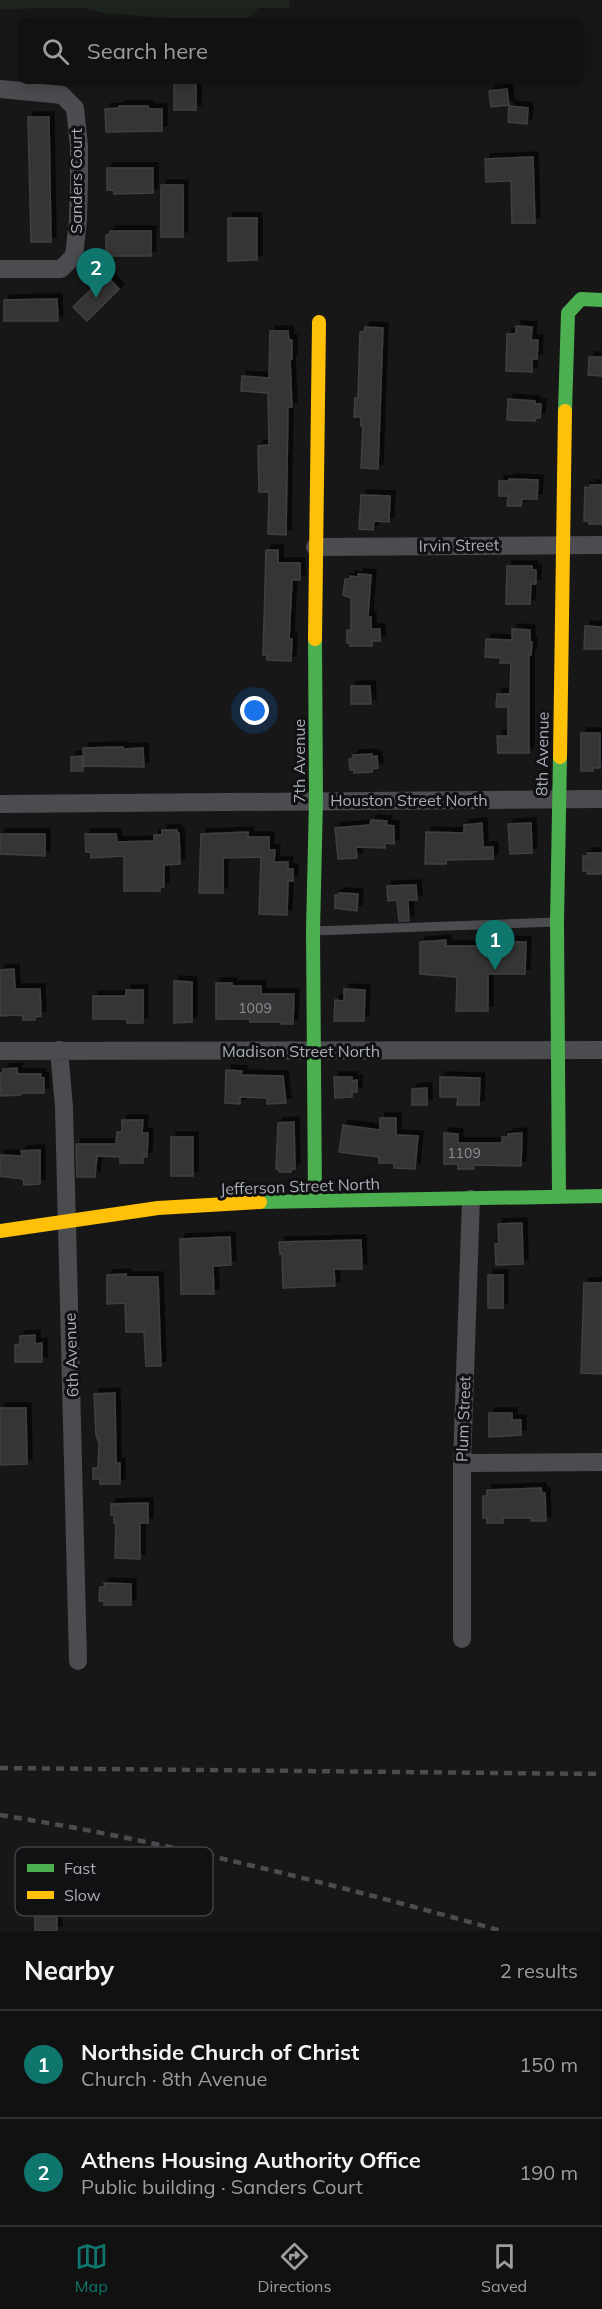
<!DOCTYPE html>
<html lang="en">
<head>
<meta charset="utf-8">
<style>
  :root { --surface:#111; --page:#1a1a1a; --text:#f1f3f6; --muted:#9c9d9f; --line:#303131; --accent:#0f766e }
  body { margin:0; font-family:Mulish,sans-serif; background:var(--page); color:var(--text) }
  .you { position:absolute; left:255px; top:711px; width:21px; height:21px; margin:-15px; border:4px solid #fff; border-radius:50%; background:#1a73e8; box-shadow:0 0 0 9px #1a73e833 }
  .badge { display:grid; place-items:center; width:39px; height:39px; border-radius:50%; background:var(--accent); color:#fff; font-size:20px; font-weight:700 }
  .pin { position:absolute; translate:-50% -50px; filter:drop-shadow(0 2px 3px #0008) }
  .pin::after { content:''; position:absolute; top:32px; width:21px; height:18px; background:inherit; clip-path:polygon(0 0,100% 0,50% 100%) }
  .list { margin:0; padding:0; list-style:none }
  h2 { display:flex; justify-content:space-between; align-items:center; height:78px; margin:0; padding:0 24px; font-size:26px }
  h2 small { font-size:20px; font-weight:400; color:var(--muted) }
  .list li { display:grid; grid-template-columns:39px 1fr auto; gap:18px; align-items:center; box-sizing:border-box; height:108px; padding:0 24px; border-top:2px solid var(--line) }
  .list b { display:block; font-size:22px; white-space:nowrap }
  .list p { margin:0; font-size:20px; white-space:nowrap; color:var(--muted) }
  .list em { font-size:20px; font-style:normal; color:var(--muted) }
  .icon { flex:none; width:33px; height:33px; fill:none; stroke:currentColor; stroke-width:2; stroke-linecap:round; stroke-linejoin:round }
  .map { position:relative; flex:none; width:602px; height:1931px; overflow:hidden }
  .search { position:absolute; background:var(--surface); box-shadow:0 3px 15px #0003; left:18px; right:18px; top:18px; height:66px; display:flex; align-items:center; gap:15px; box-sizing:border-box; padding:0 21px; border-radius:9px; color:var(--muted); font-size:22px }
  .sheet { height:294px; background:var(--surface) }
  nav { display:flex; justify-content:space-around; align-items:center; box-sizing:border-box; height:84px; border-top:2px solid var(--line); background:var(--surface); font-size:16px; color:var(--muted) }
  nav a { display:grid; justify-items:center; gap:3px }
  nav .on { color:var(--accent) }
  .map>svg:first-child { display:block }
  .green { fill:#1d241e }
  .building { fill:#353536; stroke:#3f4043; stroke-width:1.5; filter:url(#shadow) }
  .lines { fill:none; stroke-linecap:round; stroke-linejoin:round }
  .lane { stroke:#4b4c50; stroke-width:9 }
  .street { stroke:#4b4c50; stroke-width:18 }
  .fast { stroke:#4caf50; stroke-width:14 }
  .slow { stroke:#ffc107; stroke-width:14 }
  .rail { stroke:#4b4c4f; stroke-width:4.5; stroke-dasharray:8 6; stroke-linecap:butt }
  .labels { text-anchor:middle; stroke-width:6; stroke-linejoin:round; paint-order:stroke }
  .number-label { font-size:14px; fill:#8b8f98 }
  .street-label { font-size:16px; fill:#a8adb8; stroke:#111113 }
  .key { fill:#111113; stroke:#3e4045; stroke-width:1.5 }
  .key-label { font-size:16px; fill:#a8adb8 }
</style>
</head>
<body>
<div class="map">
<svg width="602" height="1931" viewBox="0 0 602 1931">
  <defs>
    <filter id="shadow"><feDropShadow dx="5" dy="-5" stdDeviation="0" flood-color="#0009"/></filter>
  </defs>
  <rect width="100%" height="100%" fill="#171717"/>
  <!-- green -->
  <path class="green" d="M0,0H290L289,8H259L245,21H206L103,13L83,8L0,9Z"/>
  <!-- building -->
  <path class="building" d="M174,81H196V110H174Z
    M507,89L509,105L491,107L489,91Z
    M119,106H148L149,109H162V131L106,132L105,109L119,108Z
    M509,106L528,108L527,124L508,122Z
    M28,117H49L51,242H31Z
    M533,157L535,223H512L511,181L486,182L485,159Z
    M107,168H153V193L114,194V190H107Z
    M161,185H183V237H161Z
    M228,218H257V260L228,261Z
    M110,231H151V256H106V235L110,234Z
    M106,275L119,289L87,321L73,307Z
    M57,299L58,321H4V300Z
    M516,326L532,327L531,340H538L537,359H532V372L506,371L507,334H516Z
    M365,327L383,328L378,469L361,468L363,426H361V417H354L355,398H358L360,332H364Z
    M270,331H288L289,340H292V359H290L292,407H288L286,535L268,534L269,492H259L258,446L269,445L268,393L241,391L242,376L269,378Z
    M589,357H602V376L588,375Z
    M508,399L535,401V404H541L540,418H535V421L507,420Z
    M509,479L538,480L537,499H522L521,506H507L508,496H499V481H509Z
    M590,485H602V524H589V521H584L585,487L590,488Z
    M361,495L390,496L389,522L374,521L373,530L359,529Z
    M266,550H278V563H300V580H292L289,639H292L291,661L267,660V655H263Z
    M507,566H532V570H536V584H531L530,604H506Z
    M358,574L371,575L368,617H371V629H380V641H372V646H350V643H347V630L351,631V598L343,595L345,579H350V576L359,577Z
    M585,626L602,627V649H584Z
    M512,629L530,630V642H532L531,655H529V753H498L497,736H508V707H496L497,694H510L511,663H500L501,658L485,657L486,639L512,640Z
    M351,686H370L371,704H351Z
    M581,733H600V768H593V771H581Z
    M123,747V749L143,748L144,767L84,766L83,748Z
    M372,754V757L377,756L378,768L372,769V772L354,773V770H350L349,759L353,758V755Z
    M82,756L83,771H71V757Z
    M371,820L387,821L386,825L394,826V844L385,843V848L356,847L357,858L338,859L335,828L370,825Z
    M482,823L483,847H493V859L446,860V864H425L426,832L464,833V825Z
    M531,823L532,853L510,854L508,824Z
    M162,830H177V833H179L180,864L164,865V887H160V891H124V856L91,858V852H86L85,834H116L117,842L154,841V835H162Z
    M248,832V837H269V850H275L274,862H288V869H293V881H288L287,915L259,914L261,857L223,858V893H199L201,834Z
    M0,834H45V856L0,854Z
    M587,853H602V874H587L588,871H583V856H588Z
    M416,885L417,900H408L409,921H399L397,900L388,901L387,886Z
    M339,893L358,894L357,911L335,908V895H338Z
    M446,940V946H481V941L526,942L525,974H488V1011H456L457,977L420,974V942Z
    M14,969L15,989H40L41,1016L35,1017V1020H23V1016L19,1015L0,1016V970Z
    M174,981L192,982V1022L174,1023Z
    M216,983H232V986H261V994H294L293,1024H281V1022H250V1019H216Z
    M344,989L365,990L364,1021H334L335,1000L344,1001Z
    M126,990H143V1023H127V1019H93V996H126Z
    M17,1068V1073L20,1074H41L40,1077L44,1078V1093H21V1095L1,1096L0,1073H3V1069Z
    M226,1070L242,1071L241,1075L283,1076L286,1103L267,1104V1098L240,1097V1104L225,1103Z
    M334,1077H352V1081L357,1080V1092H352V1097L335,1098Z
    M440,1077L480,1078L479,1105H457L458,1097H440Z
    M427,1088V1105H412V1089Z
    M380,1118H396V1135L418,1136L415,1169L394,1168V1163H379V1157L339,1152L343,1125L380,1130Z
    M122,1120H143L142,1133H148L147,1157H143V1163H120V1157L97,1156L95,1177H77L76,1144H116L117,1132H122Z
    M294,1122L295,1169H291V1172H279V1169H276L278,1123Z
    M444,1133L458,1134V1143H502V1137H508V1134L522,1133L521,1166L473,1165L474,1169H458V1164H444Z
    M171,1137H193V1176H171Z
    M40,1150V1184L24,1185L23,1179L0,1176V1155L22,1156L21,1151Z
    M522,1223L523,1264L496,1265L495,1244H499L498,1224Z
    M230,1237L231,1265L213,1266L214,1294H181L180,1239Z
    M361,1240L362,1269H334L335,1286L283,1288L282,1254H280L279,1242Z
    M126,1274V1277H158L161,1366H146L144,1332H126L125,1303L107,1304V1275Z
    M488,1275H503V1308H488Z
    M584,1283H602V1374L581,1373Z
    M35,1335V1344L42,1343V1362H15V1345L20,1344V1336Z
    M115,1393L116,1463H120V1484H100V1479H93V1468H98L99,1443L96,1435L94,1394Z
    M0,1408H26L27,1464L0,1465Z
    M489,1413H512V1420H521V1435L489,1437Z
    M541,1488L542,1493H545L546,1521H531V1518H503V1523H487V1518H483V1496H487V1490Z
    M148,1503V1523H140V1559L115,1558L116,1523H114V1515H111V1504Z
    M104,1583L131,1584V1605H104V1601H99L100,1587H105Z
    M35,1906H57V1931H35Z"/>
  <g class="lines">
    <!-- lane -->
    <path class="lane" d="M315,931L556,922"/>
    <!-- street -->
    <path class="street" d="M0,89L62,95L75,108L79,146V181L78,220L74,256L61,269H0
      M315,547L602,545
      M0,804L602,799
      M59,1050L64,1107L78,1661
      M0,1051L602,1050
      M462,1463L602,1462
      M462,1639V1463L471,1199"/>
    <!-- fast -->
    <path class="fast" d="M565,411L568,313L581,299L602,300
      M559,1196L557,922L560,757
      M315,1200L313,931L316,800L315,639
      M260,1202L602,1196"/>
    <!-- slow -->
    <path class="slow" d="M315,639L319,322
      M560,757L565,411
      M0,1231L158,1208L260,1202"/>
    <!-- rail -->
    <path class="rail" d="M0,1768L602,1774
      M0,1815C170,1842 337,1885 502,1931"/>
  </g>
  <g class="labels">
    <!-- number labels -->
    <g class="number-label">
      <text x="255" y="1013">1009</text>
      <text x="464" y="1158">1109</text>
    </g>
    <!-- street labels -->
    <g class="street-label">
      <text transform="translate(76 181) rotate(-90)" y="6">Sanders Court</text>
      <text transform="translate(459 545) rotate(-1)" y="6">Irvin Street</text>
      <text transform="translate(542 754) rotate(-89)" y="6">8th Avenue</text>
      <text transform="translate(299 761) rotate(-90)" y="6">7th Avenue</text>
      <text x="409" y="806">Houston Street North</text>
      <text x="301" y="1057">Madison Street North</text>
      <text transform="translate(300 1186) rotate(-2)" y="6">Jefferson Street North</text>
      <text transform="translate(71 1355) rotate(-92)" y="6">6th Avenue</text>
      <text transform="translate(463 1419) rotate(-88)" y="6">Plum Street</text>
    </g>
  </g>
  <!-- legend -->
  <rect x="15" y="1847" width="198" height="69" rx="9" class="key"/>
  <rect x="27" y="1864" width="27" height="8" fill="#4caf50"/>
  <rect x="27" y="1891" width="27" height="8" fill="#ffc107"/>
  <g class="key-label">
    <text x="64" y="1874">Fast</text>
    <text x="64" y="1901">Slow</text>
  </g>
</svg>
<div class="you"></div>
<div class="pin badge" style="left:495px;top:970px">1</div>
<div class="pin badge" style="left:96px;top:298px">2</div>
<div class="search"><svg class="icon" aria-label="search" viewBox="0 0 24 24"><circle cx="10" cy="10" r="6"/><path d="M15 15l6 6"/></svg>Search here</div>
</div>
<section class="sheet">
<h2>Nearby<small>2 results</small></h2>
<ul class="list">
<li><span class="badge">1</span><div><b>Northside Church of Christ</b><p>Church · 8th Avenue</p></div><em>150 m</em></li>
<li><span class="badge">2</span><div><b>Athens Housing Authority Office</b><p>Public building · Sanders Court</p></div><em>190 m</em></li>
</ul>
</section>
<nav>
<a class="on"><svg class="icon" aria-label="map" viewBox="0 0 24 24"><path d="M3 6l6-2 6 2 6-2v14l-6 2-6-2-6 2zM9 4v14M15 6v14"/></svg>Map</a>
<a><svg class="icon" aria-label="directions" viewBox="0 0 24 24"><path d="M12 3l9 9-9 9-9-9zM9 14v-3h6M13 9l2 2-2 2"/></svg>Directions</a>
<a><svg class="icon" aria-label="saved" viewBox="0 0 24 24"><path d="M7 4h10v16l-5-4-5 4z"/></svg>Saved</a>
</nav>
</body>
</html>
